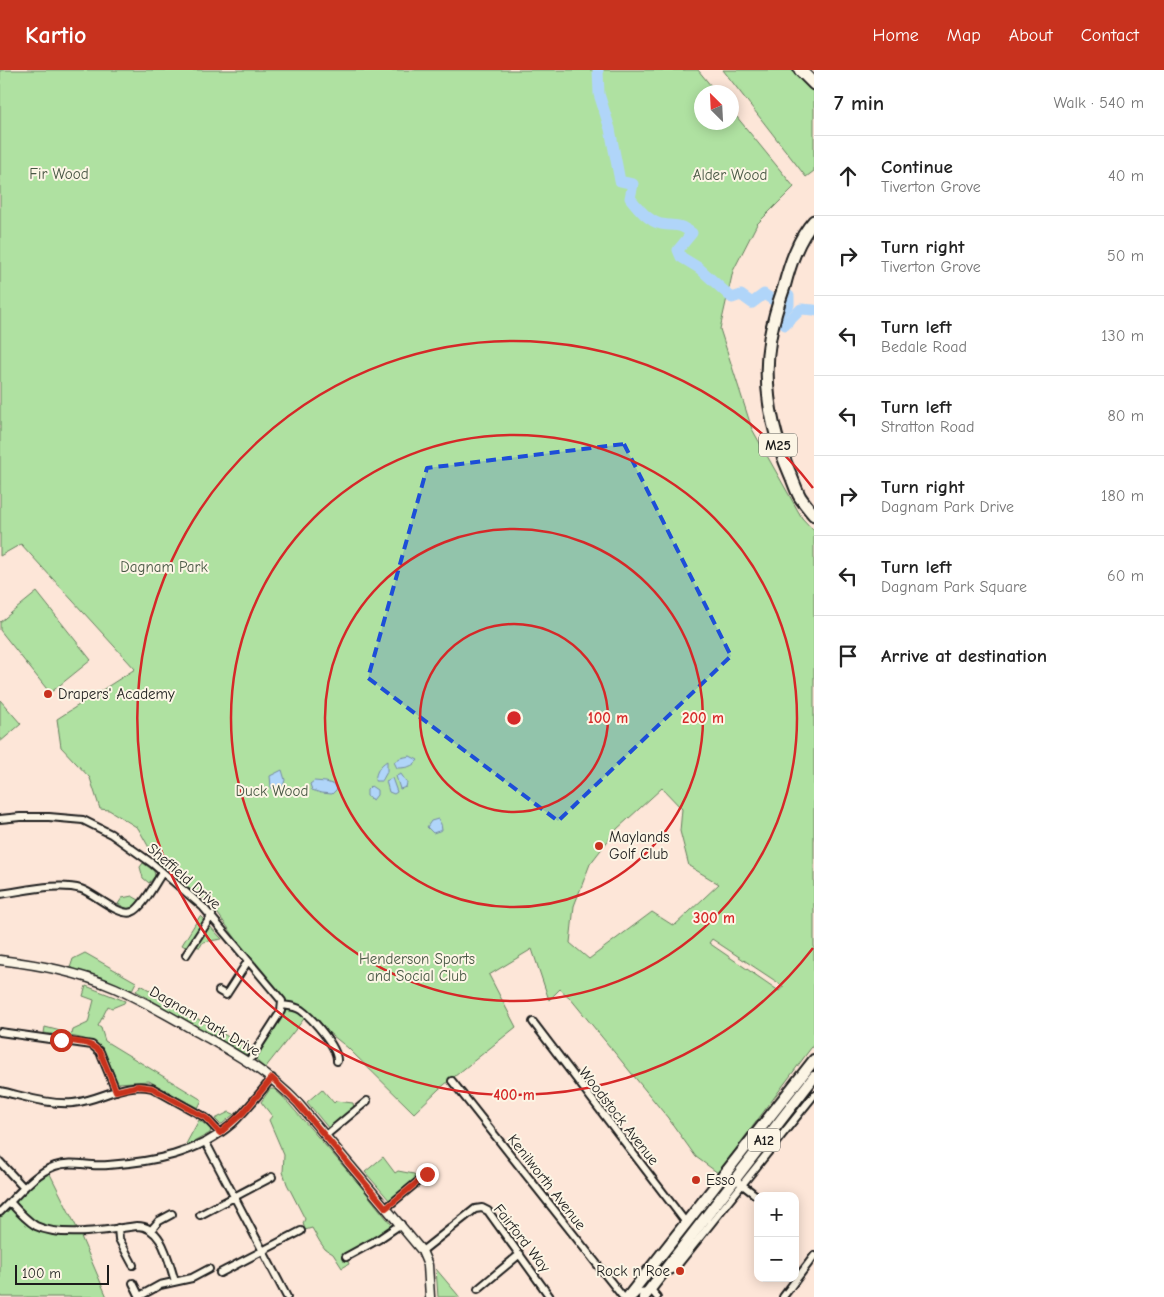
<!DOCTYPE html>
<html lang="en">
<head>
<meta charset="utf-8">
<style>
  :root { --surface:#fff; --page:#f6f6f6; --text:#222; --muted:#767676; --line:#e0e0e0; --accent:#c8321e }
  body { margin:0; font-family:"Comic Neue",sans-serif; background:var(--page); color:var(--text) }
  .controls { position:absolute; right:15px; bottom:15px; display:grid; overflow:hidden; border-radius:10px; box-shadow:0 2px 12px #0003 }
  .controls button { width:45px; height:45px; display:grid; place-items:center; padding:0; border:0; border-bottom:1px solid var(--line); background:var(--surface); color:var(--text); font:25px sans-serif }
  .compass { position:absolute; left:694px; top:15px; width:45px; height:45px; border-radius:50%; background:var(--surface); box-shadow:0 2px 12px #0003; rotate:336deg }
  .scale { position:absolute; left:15px; bottom:12px; width:94px; box-sizing:border-box; padding-left:5px; border:2px solid #1c1c1c; border-top:0; font-size:14px; line-height:18px; white-space:nowrap; color:#1c1c1c; -webkit-text-stroke:4px #fcf5e5; paint-order:stroke }
  .stop { position:absolute; width:15px; height:15px; margin:-11px; border:4px solid #c8321e; border-radius:50%; background:#fff }
  .stop.end { background:#c8321e; border-color:#fff; box-shadow:0 1px 5px #0008 }
  .list { margin:0; padding:0; list-style:none }
  h2 { display:flex; justify-content:space-between; align-items:center; height:65px; margin:0; padding:0 20px; font-size:21px }
  h2 small { font-size:16px; font-weight:400; color:var(--muted) }
  .list li { display:grid; grid-template-columns:32px 1fr auto; gap:15px; align-items:center; box-sizing:border-box; height:80px; padding:0 20px; border-top:1px solid var(--line) }
  .list b { display:block; font-size:19px; white-space:nowrap }
  .list p { margin:0; font-size:16px; white-space:nowrap; color:var(--muted) }
  .list em { font-size:16px; font-style:normal; color:var(--muted) }
  .icon { flex:none; width:28px; height:28px; fill:none; stroke:currentColor; stroke-width:2; stroke-linecap:round; stroke-linejoin:round }
  .map { position:relative; flex:none; width:814px; height:1227px; overflow:hidden }
  header { display:flex; align-items:center; gap:30px; box-sizing:border-box; height:70px; padding:0 25px; background:var(--accent); color:#fff }
  header strong { font-size:24px }
  nav { display:flex; gap:28px; margin-inline-start:auto; font-size:18px }
  main { display:flex }
  aside { flex:1; background:var(--surface) }
  .map>svg:first-child { display:block }
  .green { fill:#afe1a1; stroke:#667e5e; fill-rule:evenodd }
  .water { fill:#b0d5f9; stroke:#758ba1 }
  .lines { fill:none; stroke-linecap:round; stroke-linejoin:round }
  .river { stroke:#b0d5f9; stroke-width:11 }
  .minor-casing { stroke:#1c1c1c; stroke-width:10 }
  .tertiary-casing { stroke:#1c1c1c; stroke-width:11 }
  .trunk-casing { stroke:#1c1c1c; stroke-width:14 }
  .motorway-casing { stroke:#1c1c1c; stroke-width:15 }
  .minor { stroke:#fcf5e5; stroke-width:6 }
  .tertiary { stroke:#fcf5e5; stroke-width:8 }
  .trunk { stroke:#fcf5e5; stroke-width:10 }
  .motorway { stroke:#fcf5e5; stroke-width:11 }
  .route { stroke:#c8321e; stroke-width:6 }
  .marked { fill:#1d4ed8; fill-opacity:0.2; stroke:#1d4ed8; stroke-width:4; stroke-dasharray:10 6; stroke-linejoin:round }
  .ring { fill:none; stroke:#d62828; stroke-width:2.5 }
  .poi-dot { fill:#c8321e; stroke:#fcf5e5; stroke-width:2 }
  .labels { text-anchor:middle; stroke-width:4; stroke-linejoin:round; paint-order:stroke }
  .shield { fill:#fcf5e5; stroke:#5f5d58; stroke-width:1 }
  .shield-label { font-size:14px; font-weight:bold; fill:#1c1c1c }
  .park-label { font-size:15px; fill:#485744; stroke:#fcf5e5 }
  .poi-label { font-size:15px; fill:#1c1c1c; stroke:#fcf5e5; text-anchor:start }
  .street-label { font-size:15px; fill:#1c1c1c; stroke:#fcf5e5 }
  .centre { fill:#d62828; stroke:#fcf5e5; stroke-width:2.5 }
  .ring-label { font-size:15px; text-anchor:middle; font-weight:bold; fill:#d62828; stroke:#fcf5e5; stroke-width:4; stroke-linejoin:round; paint-order:stroke }
</style>
</head>
<body>
<header>
<strong>Kartio</strong>
<nav><a>Home</a><a>Map</a><a>About</a><a>Contact</a></nav>
</header>
<main>
<div class="map">
<svg width="814" height="1227" viewBox="0 0 814 1227">
  <rect width="100%" height="100%" fill="#fde6d8"/>
  <filter id="ink" filterUnits="userSpaceOnUse"><feTurbulence type="fractalNoise" baseFrequency=".02" numOctaves="2"/><feDisplacementMap in="SourceGraphic" scale="10" xChannelSelector="R" yChannelSelector="G"/><feConvolveMatrix kernelMatrix="1 2 1 2 8 2 1 2 1" color-interpolation-filters="sRGB"/></filter>
  <g filter="url(#ink)">
    <!-- green -->
    <path class="green" d="M0,0H698L716,22H702V52H732V41L794,117L757,154L733,201L720,259L752,359L802,448L814,461V974L718,1103L696,1087L668,1048L570,928L560,919L549,930L532,879L489,905L516,957L439,1019L414,1043L348,978L307,945L265,998L258,992L255,987L286,935H288L266,910L210,833L161,799L138,758L109,740L100,739L90,708L61,677L57,649L135,599L21,474L0,486ZM662,718L682,739L680,761L689,796L719,814L674,856L652,842L589,889L570,873L574,836L590,794L617,759ZM712,869L783,916V917L779,921L709,873Z
      M723,0H791L814,22V101L806,107Z
      M37,522L91,590L50,623L0,560V552Z
      M0,630L21,654L0,672Z
      M143,793L154,801L155,806L149,813L143,808L140,797Z
      M132,826L139,830L134,837L128,839L118,834L122,828Z
      M200,846L222,869L203,872L200,877L188,876L187,878L182,875Z
      M85,883L136,912L132,920L70,898L73,889Z
      M141,915L252,981L249,984L245,985L136,921Z
      M86,916L125,931L124,933L112,938L108,936L98,956L101,958L105,971L202,1030L198,1038L149,1011L118,1013L104,981C92,965 62,966 44,963L45,957L72,964L73,960L88,953L94,930L83,926Z
      M270,1019H274L283,1027L359,1114L395,1159L346,1187L349,1194L342,1198L333,1184L325,1179L320,1172L312,1158L305,1160L303,1153L305,1149L287,1114L283,1102L284,1085L269,1050L272,1046L261,1032Z
      M322,1019L334,1033L336,1031L353,1033L354,1038L329,1059L307,1032Z
      M229,1042L234,1044L222,1054H220L215,1049Z
      M199,1050L211,1059L210,1063L188,1075L186,1074Z
      M383,1087L395,1103L398,1101L414,1104L416,1110L390,1131L365,1102Z
      M48,1100L79,1162L107,1227H1L0,1225V1142Z
      M436,1199L458,1225L460,1227H438Z"/>
    <!-- water -->
    <path class="water" d="M410,686L418,690C413,697 405,698 397,698L394,692L400,688Z
      M387,691V702L382,711H375C376,702 379,696 387,691Z
      M282,700L285,710L282,719L274,722L271,717L270,706Z
      M401,704L407,713L406,717L400,719L396,706Z
      M392,708L397,722L394,724L389,722L386,711Z
      M314,711L326,712L335,715L337,719L332,724L321,723L312,720L310,714Z
      M371,716L377,720V725L373,730L367,726V720Z
      M438,749L441,754L442,760L433,763L427,757L431,751Z"/>
    <g class="lines">
      <!-- river -->
      <path class="river" d="M598,0L599,24L610,59L620,111L633,114L630,128C638,138 648,151 661,154C677,157 676,152 692,163L678,180L681,187L699,198L732,228L741,225L752,233L764,224L773,230L789,226V235L779,245L785,255L801,239L814,240"/>
      <defs>
        <path id="minor" d="M0,749L20,747H49L83,750L111,764L153,794L203,837L282,931L281,941L249,991
          M0,824C24,821 58,812 81,819C94,823 119,847 132,842C142,839 156,812 162,803
          M186,885L212,845
          M219,921L226,925L248,891
          M282,935C289,936 295,936 301,940C312,948 338,977 337,991
          M533,952L687,1154
          M0,962L92,975L100,982L116,1021
          M452,1011L623,1227
          M0,1021C23,1026 49,1035 73,1033C102,1030 124,1011 152,1018L206,1048L220,1063
          M325,1066L367,1031
          M206,1073L287,1227
          M0,1092L24,1118
          M740,1113L758,1127
          M10,1132C18,1141 26,1150 36,1156C61,1168 109,1160 137,1156C163,1156 168,1191 175,1211
          M386,1138L427,1104
          M0,1142C17,1126 33,1104 55,1096C72,1090 91,1097 108,1095C153,1092 197,1084 232,1054C247,1040 259,1024 272,1008
          M200,1145L272,1107
          M118,1158L119,1169L133,1195
          M152,1159L159,1151L172,1144
          M422,1181L475,1139L482,1138L488,1141L550,1227
          M346,1187L379,1169L401,1154
          M664,1202L670,1201L676,1197L814,1025
          M220,1203L301,1161
          M133,1213L140,1227
          M478,1219L520,1184
          M140,1226L160,1215L192,1208L209,1199
          M633,1227L638,1222L652,1221L657,1227
          M783,1227L814,1186"/>
        <path id="tertiary" d="M0,890C40,895 78,902 115,918C144,931 171,947 199,963C237,985 267,1001 298,1033L422,1181L428,1195L430,1227"/>
        <path id="trunk" d="M628,1227L814,990
          M644,1227L814,1007"/>
        <path id="motorway" d="M800,0L814,14
          M814,151C798,169 790,194 784,217C778,234 773,251 770,268C762,315 772,363 791,406C794,413 796,420 800,427C804,433 809,439 814,445"/>
      </defs>
      <!-- minor casing -->
      <use href="#minor" class="minor-casing"/>
      <!-- tertiary casing -->
      <use href="#tertiary" class="tertiary-casing"/>
      <!-- trunk casing -->
      <use href="#trunk" class="trunk-casing"/>
      <!-- motorway casing -->
      <use href="#motorway" class="motorway-casing"/>
      <!-- minor -->
      <use href="#minor" class="minor"/>
      <!-- tertiary -->
      <use href="#tertiary" class="tertiary"/>
      <!-- trunk -->
      <use href="#trunk" class="trunk"/>
      <!-- motorway -->
      <use href="#motorway" class="motorway"/>
    </g>
  </g>
  <g class="lines" filter="url(#ink)">
    <!-- route -->
    <path class="route" d="M61,970C75,972 91,971 100,982L116,1021L138,1016L152,1018L206,1048L220,1063L243,1043L272,1008L298,1034L386,1138L427,1104"/>
  </g>
  <!-- marked area -->
  <path class="marked" d="M624,374L731,586L558,751L368,608L427,398Z"/>
  <!-- distance rings -->
  <g class="ring">
    <circle cx="514" cy="648" r="94"/>
    <circle cx="514" cy="648" r="189"/>
    <circle cx="514" cy="648" r="283"/>
    <path d="M813 878A377 377 0 1 1 813 418"/>
  </g>
  <!-- markers -->
  <g class="poi-dot">
    <circle cx="48" cy="624" r="5"/>
    <circle cx="599" cy="776" r="5"/>
    <circle cx="696" cy="1110" r="5"/>
    <circle cx="680" cy="1201" r="5"/>
  </g>
  <g class="labels">
    <!-- shield labels -->
    <g class="shield">
      <rect x="759" y="363.5" width="38" height="23" rx="4"/>
      <rect x="748" y="1058.5" width="32" height="23" rx="4"/>
    </g>
    <g class="shield-label">
      <text x="778" y="380">M25</text>
      <text x="764" y="1075">A12</text>
    </g>
    <!-- park labels -->
    <g class="park-label">
      <text x="59" y="109">Fir Wood</text>
      <text x="730" y="110">Alder Wood</text>
      <text x="164" y="502">Dagnam Park</text>
      <text x="272" y="726">Duck Wood</text>
      <text x="417" y="894">Henderson Sports<tspan x="417" dy="17">and Social Club</tspan></text>
    </g>
    <!-- poi labels -->
    <g class="poi-label">
      <text x="58" y="629">Drapers' Academy</text>
      <text x="609" y="772">Maylands<tspan x="609" dy="17">Golf Club</tspan></text>
      <text x="706" y="1115">Esso</text>
      <text x="670" y="1206" text-anchor="end">Rock n Roe</text>
    </g>
    <!-- street labels -->
    <g class="street-label">
      <text transform="translate(184 806) rotate(41)" y="5">Sheffield Drive</text>
      <text transform="translate(205 951) rotate(30)" y="5">Dagnam Park Drive</text>
      <text transform="translate(619 1046) rotate(52)" y="5">Woodstock Avenue</text>
      <text transform="translate(547 1112) rotate(52)" y="5">Kenilworth Avenue</text>
      <text transform="translate(522 1168) rotate(52)" y="5">Fairford Way</text>
    </g>
  </g>
  <circle cx="514" cy="648" r="8" class="centre"/>
  <g class="ring-label">
    <text x="608" y="653">100 m</text>
    <text x="703" y="653">200 m</text>
    <text x="714" y="853">300 m</text>
    <text x="514" y="1030">400 m</text>
  </g>
</svg>
<div class="controls">
<button>+</button>
<button>−</button>
</div>
<svg class="compass" viewBox="-18 -18 36 36"><path d="M0-13l5 13h-10z" fill="#e53935"/><path d="M0 13l5-13h-10z" fill="#767676"/></svg>
<div class="scale">100 m</div>
<div class="stop" style="left:61px;top:970px"></div>
<div class="stop end" style="left:427px;top:1104px"></div>
</div>
<aside>
<h2>7 min<small>Walk · 540 m</small></h2>
<ul class="list">
<li><svg class="icon" aria-label="ahead" viewBox="0 0 24 24"><path d="M12 20V5M6 11l6-6 6 6"/></svg><div><b>Continue</b><p>Tiverton Grove</p></div><em>40 m</em></li>
<li><svg class="icon" aria-label="right" viewBox="0 0 24 24"><path d="M7 20v-9h11M14 6l5 5-5 5"/></svg><div><b>Turn right</b><p>Tiverton Grove</p></div><em>50 m</em></li>
<li><svg class="icon" aria-label="left" viewBox="0 0 24 24"><path d="M17 20v-9H6M10 6l-5 5 5 5"/></svg><div><b>Turn left</b><p>Bedale Road</p></div><em>130 m</em></li>
<li><svg class="icon" aria-label="left" viewBox="0 0 24 24"><path d="M17 20v-9H6M10 6l-5 5 5 5"/></svg><div><b>Turn left</b><p>Stratton Road</p></div><em>80 m</em></li>
<li><svg class="icon" aria-label="right" viewBox="0 0 24 24"><path d="M7 20v-9h11M14 6l5 5-5 5"/></svg><div><b>Turn right</b><p>Dagnam Park Drive</p></div><em>180 m</em></li>
<li><svg class="icon" aria-label="left" viewBox="0 0 24 24"><path d="M17 20v-9H6M10 6l-5 5 5 5"/></svg><div><b>Turn left</b><p>Dagnam Park Square</p></div><em>60 m</em></li>
<li><svg class="icon" aria-label="arrive" viewBox="0 0 24 24"><path d="M6 21V4h12l-3 4 3 4H6"/></svg><div><b>Arrive at destination</b></div></li>
</ul>
</aside>
</main>
</body>
</html>
